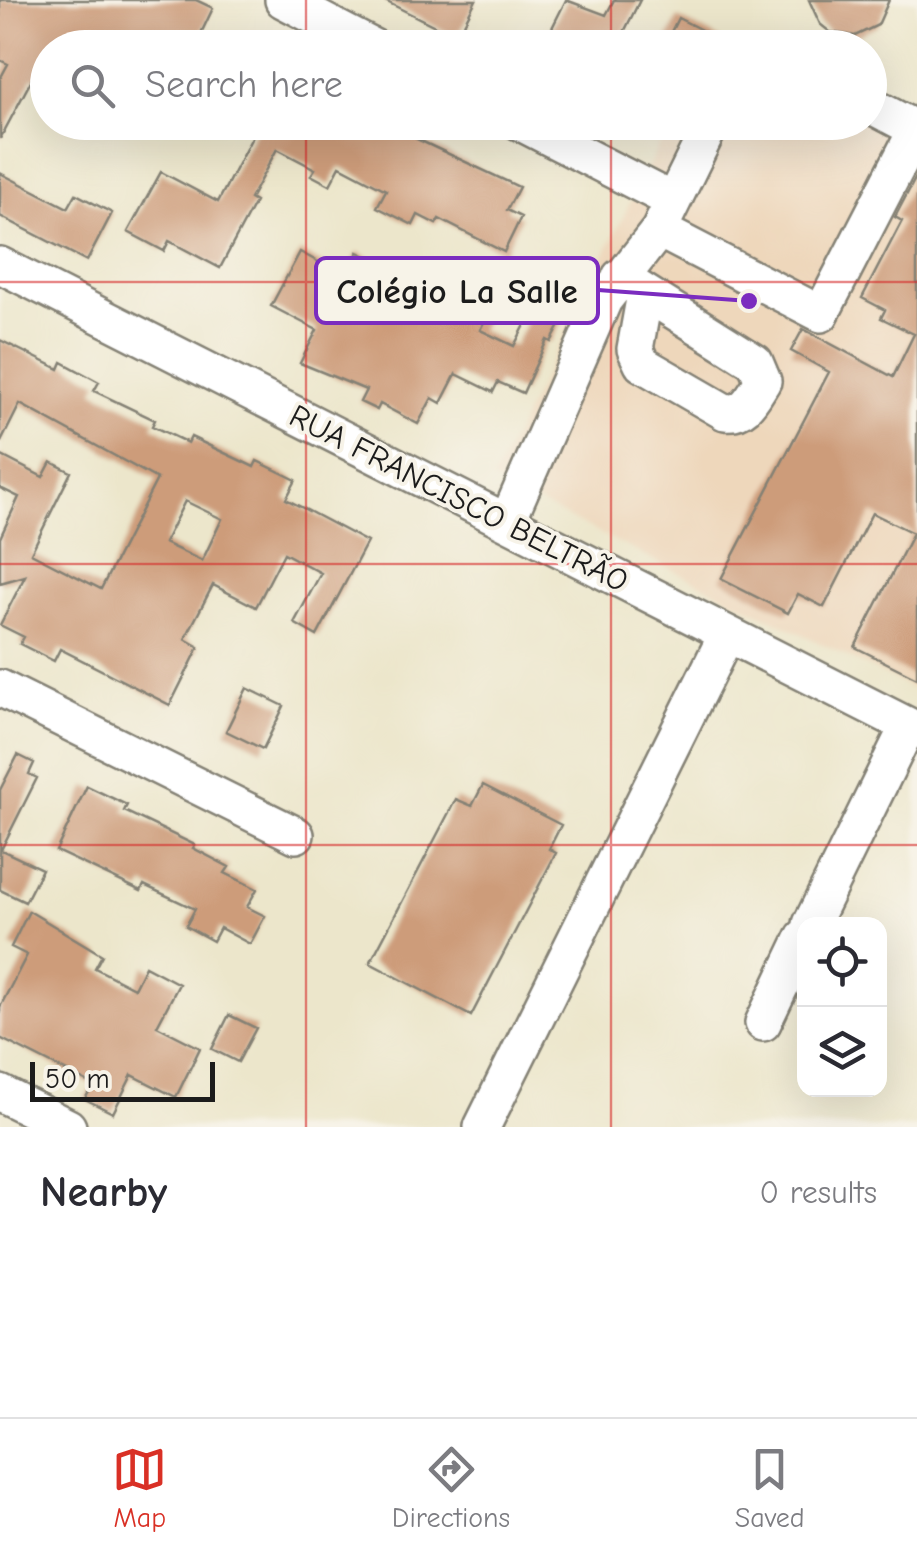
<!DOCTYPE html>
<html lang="en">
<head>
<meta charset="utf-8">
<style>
  :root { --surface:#fff; --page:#f2f2f3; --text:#2b2b33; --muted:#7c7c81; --line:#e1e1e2; --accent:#d93025 }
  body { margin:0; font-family:"Comic Neue",sans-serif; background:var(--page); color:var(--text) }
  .controls { position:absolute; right:30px; bottom:30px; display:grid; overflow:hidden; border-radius:20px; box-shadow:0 10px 40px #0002 }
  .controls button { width:90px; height:90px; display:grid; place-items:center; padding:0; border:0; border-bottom:2px solid var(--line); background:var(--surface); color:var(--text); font:50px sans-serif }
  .scale { position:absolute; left:30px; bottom:25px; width:185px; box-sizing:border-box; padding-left:10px; border:5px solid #1c1c1c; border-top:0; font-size:28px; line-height:35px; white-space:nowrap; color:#1c1c1c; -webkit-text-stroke:8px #f7f3e8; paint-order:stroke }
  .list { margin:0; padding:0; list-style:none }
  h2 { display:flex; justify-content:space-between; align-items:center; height:130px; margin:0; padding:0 40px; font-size:42px }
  h2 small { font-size:32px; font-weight:400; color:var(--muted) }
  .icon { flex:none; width:55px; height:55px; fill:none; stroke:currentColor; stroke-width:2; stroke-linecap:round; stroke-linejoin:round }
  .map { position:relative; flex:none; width:917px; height:1127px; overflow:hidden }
  .search { position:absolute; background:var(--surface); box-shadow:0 10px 40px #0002; left:30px; right:30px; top:30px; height:110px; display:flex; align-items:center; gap:25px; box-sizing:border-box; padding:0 35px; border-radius:55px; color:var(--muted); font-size:38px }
  .sheet { height:290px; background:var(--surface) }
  nav { display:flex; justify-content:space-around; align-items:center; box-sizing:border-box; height:140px; border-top:2px solid var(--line); background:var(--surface); font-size:28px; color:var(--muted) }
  nav a { display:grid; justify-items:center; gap:5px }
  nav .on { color:var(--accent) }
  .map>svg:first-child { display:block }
  .built { fill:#eed7bb }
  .building { fill:#cd9c7a; fill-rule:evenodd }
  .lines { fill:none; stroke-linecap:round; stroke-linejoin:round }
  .minor-casing { stroke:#848174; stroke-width:40 }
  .minor { stroke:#fff; stroke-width:35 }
  .grid { fill:none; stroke:#d62828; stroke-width:2.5; stroke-opacity:0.55 }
  .labels { text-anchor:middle; stroke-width:8; stroke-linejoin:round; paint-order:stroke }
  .street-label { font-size:32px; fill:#1c1c1c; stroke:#f7f3e8 }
  .leader { fill:none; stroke:#7b2cbf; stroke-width:4 }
  .callout-dot { fill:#7b2cbf; stroke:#f7f3e8; stroke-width:4 }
  .callout { fill:#f7f3e8; stroke:#7b2cbf; stroke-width:4 }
  .callout-label { font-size:35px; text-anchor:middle; font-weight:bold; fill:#1c1c1c }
</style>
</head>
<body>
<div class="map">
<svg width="917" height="1127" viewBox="0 0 917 1127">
  <rect width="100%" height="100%" fill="#f7f3e8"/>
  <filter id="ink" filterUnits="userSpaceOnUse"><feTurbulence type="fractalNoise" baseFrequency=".01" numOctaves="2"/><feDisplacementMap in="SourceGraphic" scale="20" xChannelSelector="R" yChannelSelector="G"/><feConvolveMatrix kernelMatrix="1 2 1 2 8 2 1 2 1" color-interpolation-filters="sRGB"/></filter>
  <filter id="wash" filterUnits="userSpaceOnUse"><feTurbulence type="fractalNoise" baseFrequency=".0048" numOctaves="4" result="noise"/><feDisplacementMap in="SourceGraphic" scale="40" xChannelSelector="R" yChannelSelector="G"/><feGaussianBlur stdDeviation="2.25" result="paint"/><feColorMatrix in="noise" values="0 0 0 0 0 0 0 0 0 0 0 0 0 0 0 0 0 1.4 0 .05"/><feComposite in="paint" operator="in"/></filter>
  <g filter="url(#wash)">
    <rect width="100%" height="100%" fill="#ece6cb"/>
    <!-- built -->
    <path class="built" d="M917,120V691L492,480L670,123Z"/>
    <g id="blocks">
      <!-- building -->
      <path class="building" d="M0,0H196L213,8L194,48H48V85L33,77L0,139V79L8,64L0,60Z
        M383,0H476L457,37Z
        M566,0L606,15L614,0H640L616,48H565L547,38Z
        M809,0H889L878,25L855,36L830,32L820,24Z
        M678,18L737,48H663Z
        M260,122H406L402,132L519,187L507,210L521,217L504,252L439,219L436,224L418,215L413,225L377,207L386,190L340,166L330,185L311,175L315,169L277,149L250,199L255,202L220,268L169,241L164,251L128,232L161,172L218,202Z
        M0,173L68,208L76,194L112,213L87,261L0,216Z
        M917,175V678L855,647L913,533L872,513L824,607L798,594L788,613L721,579L829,372L791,351L803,329L893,377L914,334L881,318L885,310L862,298L902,221L895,217Z
        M300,252L346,277L358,252L487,316L480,330L514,346L545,287L573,302L551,342L547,340L523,393L498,382L493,392L456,374L441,403L432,398L418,424L380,404L377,410L360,402L366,390L300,363L317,330L271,306Z
        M0,340L59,369L62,362L99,382L94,391L155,420L152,426L188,443L191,437L254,467L257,461L296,480L286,499L367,542L317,636L294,623L321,573L284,553L256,607L213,585L185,639L199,647L170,705L60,649L54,661L20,644L24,637L0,625L25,576L0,583V538L19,497L0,488V455L43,477L51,462L71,472L31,553L101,589L157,479L20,404L0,444ZM185,501L222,519L202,561L164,543Z
        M247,688L284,706L263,749L226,731Z
        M18,755L34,763L29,774L37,778L1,850L42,869L25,902L0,890V790Z
        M483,785L561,825L549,849L556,853L471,1016L370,963L456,799L472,806Z
        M87,786L127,805L124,811L195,845L193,848L229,867L225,873L257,889L247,907L265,916L250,944L220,928L213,941L186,926L195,909L144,885L141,891L56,851Z
        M29,911L102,955L95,968L134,988L145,966L179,984L157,1026L200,1048L176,1097L132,1075L113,1113L85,1099L93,1085L0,1038V1007L27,955L11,947Z
        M229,1015L256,1028L238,1062L212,1049Z"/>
    </g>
  </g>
  <g filter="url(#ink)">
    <use href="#blocks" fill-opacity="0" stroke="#848174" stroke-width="2.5"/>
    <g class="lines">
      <defs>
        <path id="minor" d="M283,0L375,48
          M519,122L673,201
          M659,230L821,314L912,138L910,126L870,105
          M0,265L917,730
          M620,277L755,362L763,381C753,396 746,415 725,412L642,364L635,349L645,294
          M507,522L604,300L659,230L712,122
          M0,688L296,835
          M811,924L908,726
          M763,1023L804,937
          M0,1093L68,1127
          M482,1127L727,634"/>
      </defs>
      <!-- minor casing -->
      <use href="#minor" class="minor-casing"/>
      <!-- minor -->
      <use href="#minor" class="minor"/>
    </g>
  </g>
  <!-- grid -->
  <path class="grid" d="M306,0V48M611,0V48M306,122V1127M611,122V1127M0,282H917M0,564H917M0,845H917"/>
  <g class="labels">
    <!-- street labels -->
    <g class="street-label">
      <text transform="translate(459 498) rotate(27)" y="11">RUA FRANCISCO BELTRÃO</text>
    </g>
  </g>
  <!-- callouts -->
  <path class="leader" d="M749 301L598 290"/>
  <circle class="callout-dot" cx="749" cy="301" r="10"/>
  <rect class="callout" x="316" y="258" width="282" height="65" rx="10"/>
  <g class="callout-label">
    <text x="457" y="303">Colégio La Salle</text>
  </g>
</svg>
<div class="controls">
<button><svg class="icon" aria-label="locate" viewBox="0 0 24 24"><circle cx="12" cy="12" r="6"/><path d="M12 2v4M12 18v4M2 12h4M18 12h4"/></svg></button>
<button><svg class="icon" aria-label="layers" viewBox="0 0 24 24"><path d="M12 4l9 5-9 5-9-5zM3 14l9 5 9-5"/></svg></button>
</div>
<div class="scale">50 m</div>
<div class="search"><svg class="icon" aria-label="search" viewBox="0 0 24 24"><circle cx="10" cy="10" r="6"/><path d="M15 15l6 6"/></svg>Search here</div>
</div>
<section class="sheet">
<h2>Nearby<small>0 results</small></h2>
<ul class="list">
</ul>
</section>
<nav>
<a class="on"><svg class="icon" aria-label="map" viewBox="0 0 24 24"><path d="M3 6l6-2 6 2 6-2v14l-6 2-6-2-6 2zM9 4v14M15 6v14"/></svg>Map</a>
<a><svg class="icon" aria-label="directions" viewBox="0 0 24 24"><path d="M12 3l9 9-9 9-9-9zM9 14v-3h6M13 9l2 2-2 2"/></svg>Directions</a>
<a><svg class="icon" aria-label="saved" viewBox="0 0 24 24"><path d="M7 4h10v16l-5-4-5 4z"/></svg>Saved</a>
</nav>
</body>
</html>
